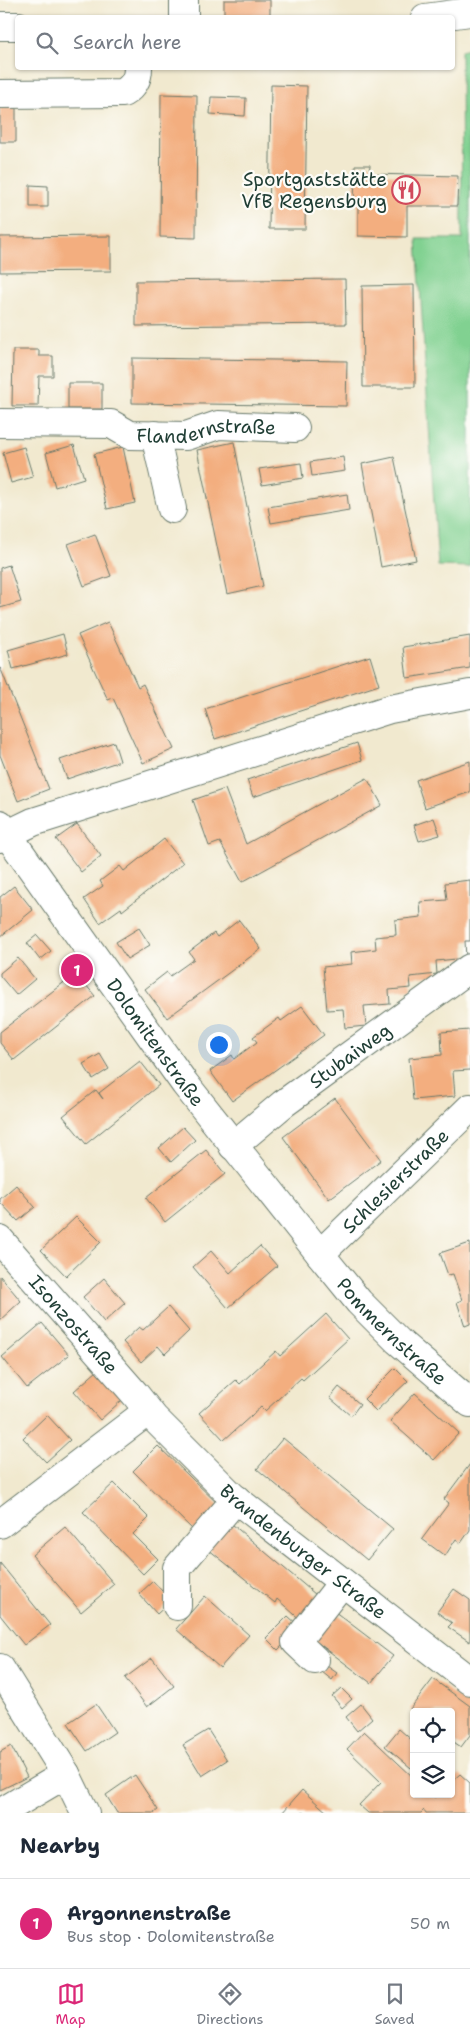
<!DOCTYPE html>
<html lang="en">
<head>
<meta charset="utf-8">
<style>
  :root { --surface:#fff; --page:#f6f6f7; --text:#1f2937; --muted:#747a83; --line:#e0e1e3; --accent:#db2777 }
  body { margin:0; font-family:"Shantell Sans",sans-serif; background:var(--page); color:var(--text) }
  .controls { position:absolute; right:15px; bottom:15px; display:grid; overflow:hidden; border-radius:5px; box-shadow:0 1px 4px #0004 }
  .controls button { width:45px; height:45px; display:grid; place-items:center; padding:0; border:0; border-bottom:1px solid var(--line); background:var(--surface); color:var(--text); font:25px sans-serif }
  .you { position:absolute; left:218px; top:1044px; width:18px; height:18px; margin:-12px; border:4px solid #fff; border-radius:50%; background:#1a73e8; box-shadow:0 0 0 8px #1a73e833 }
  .badge { display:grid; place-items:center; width:32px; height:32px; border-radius:50%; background:var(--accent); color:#fff; font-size:16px; font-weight:700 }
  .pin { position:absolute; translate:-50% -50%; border:2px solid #fff; box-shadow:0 1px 5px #0006 }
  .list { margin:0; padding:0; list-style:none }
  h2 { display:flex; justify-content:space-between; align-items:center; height:65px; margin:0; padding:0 20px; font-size:21px }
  h2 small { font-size:16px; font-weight:400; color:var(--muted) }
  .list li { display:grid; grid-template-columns:32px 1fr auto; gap:15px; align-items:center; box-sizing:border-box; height:90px; padding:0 20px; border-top:1px solid var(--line) }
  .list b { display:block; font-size:19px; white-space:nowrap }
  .list p { margin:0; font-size:16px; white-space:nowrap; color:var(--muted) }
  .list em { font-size:16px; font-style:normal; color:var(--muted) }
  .icon { flex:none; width:28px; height:28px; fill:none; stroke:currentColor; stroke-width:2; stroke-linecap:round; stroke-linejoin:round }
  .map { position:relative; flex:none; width:470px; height:1813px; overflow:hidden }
  .search { position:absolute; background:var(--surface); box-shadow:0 1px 4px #0004; left:15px; right:15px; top:15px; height:55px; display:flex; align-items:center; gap:12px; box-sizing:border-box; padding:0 18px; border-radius:5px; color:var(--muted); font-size:19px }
  .sheet { height:155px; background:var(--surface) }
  nav { display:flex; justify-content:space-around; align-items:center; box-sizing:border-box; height:70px; border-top:1px solid var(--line); background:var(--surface); font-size:14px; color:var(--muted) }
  nav a { display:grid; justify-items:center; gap:2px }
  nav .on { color:var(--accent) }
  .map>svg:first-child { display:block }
  .green { fill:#81d191; stroke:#508762 }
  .building { fill:#f3ae7f }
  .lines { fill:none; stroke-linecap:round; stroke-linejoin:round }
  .minor-casing { stroke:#68796a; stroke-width:30 }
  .minor { stroke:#fff; stroke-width:28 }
  .labels { text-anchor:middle; stroke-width:4.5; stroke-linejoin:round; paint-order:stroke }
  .poi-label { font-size:19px; fill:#1f3d34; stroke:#fdfcf7; text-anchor:end }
  .street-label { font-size:19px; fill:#1f3d34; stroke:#fdfcf7 }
</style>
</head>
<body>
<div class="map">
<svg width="470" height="1813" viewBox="0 0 470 1813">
  <rect width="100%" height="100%" fill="#fdfcf7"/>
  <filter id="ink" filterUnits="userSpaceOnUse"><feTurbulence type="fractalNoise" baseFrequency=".02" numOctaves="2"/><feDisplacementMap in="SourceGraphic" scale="10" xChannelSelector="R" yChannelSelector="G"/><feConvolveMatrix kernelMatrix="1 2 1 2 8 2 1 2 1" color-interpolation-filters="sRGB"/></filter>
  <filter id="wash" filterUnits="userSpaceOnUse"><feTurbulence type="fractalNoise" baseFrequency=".0096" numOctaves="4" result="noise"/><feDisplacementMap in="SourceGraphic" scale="20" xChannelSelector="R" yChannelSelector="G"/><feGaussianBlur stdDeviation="1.12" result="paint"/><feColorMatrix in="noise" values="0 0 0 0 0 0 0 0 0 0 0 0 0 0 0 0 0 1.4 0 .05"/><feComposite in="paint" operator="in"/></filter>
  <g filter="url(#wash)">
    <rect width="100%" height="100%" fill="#f1e9cf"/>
    <!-- green -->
    <path class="green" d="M470,48V567L438,566L417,239H462L461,50Z"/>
    <g id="blocks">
      <!-- building -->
      <path class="building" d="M224,0H270V15L224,16Z
        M271,85L307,86L305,229H269Z
        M161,94L197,95L196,238L160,237Z
        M211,97L246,98L245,116L210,114Z
        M0,108H16V142H0Z
        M355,165H370L369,174L458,176L457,206H407V237L358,236V205H354Z
        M30,185L48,186V207H30Z
        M111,236V271L0,272V237Z
        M345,279L346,324L136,326V281Z
        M414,285L415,387H363L362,286Z
        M13,350H39V356H53V376H39L38,406H12Z
        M132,358L347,361L346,406L132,403Z
        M68,383H102V409H68Z
        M234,442L263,586L227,594L197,450Z
        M74,445L84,478L55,487L46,453Z
        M24,447L33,477L11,483L3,453Z
        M123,447L135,503L107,509L94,454Z
        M343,457L345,471L312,476L310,462Z
        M394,457L416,560L381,567L362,464Z
        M301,463L303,478L262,485L259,469Z
        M347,494L349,510L271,523L268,507Z
        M95,534L111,576L84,586L68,544Z
        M9,565L21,602L0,608V568Z
        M108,622L138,687L143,684L174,749L143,763L113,698L108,700L78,635Z
        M63,634L68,654L13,669L8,650Z
        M470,636V668L407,678L403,647Z
        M370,656L379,685L215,739L205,709Z
        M0,667L49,789L18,801L0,755Z
        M114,742L120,761L67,779L60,760Z
        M357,743L362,760L253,797L247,780Z
        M470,761V792L425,808L416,780Z
        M367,778L382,805L242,882L220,842L209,846L193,800L225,789L246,844Z
        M434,818L440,835L419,841L414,825Z
        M77,824L101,856L81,872L56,839Z
        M164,839L183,863L122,911L121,908L100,923L84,899L103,886L100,881L120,866L124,871Z
        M470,880V941H465L466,958L436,961L437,974L410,977L411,988L389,990L390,1004L364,1006L366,1026L345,1028L343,1009L327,1010L323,967L352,964L351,952L376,949L375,937L396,935L395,920L421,917L420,902L447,900L445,883Z
        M14,886L33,910L0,937V897Z
        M239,920L261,949L167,1018L145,989L167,972L170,976L194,959L189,952L214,933L217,937Z
        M139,928L150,945L127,959L116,942Z
        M37,935L51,951L40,960L27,943Z
        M18,958L35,979L16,995L0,976V973Z
        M76,973L95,996L14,1060L0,1043V1032Z
        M302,1006L324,1035L232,1101L210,1071L232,1055L234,1059L257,1042L253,1037L279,1018L281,1021Z
        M470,1030V1070L453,1071L455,1096L413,1100L409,1058L442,1055L441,1032Z
        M100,1054L109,1069L93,1079L83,1064Z
        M140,1061L159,1085L86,1144L63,1116L96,1090L103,1099L99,1093Z
        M335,1098L381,1160L329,1199L283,1137Z
        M183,1127L195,1140L171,1162L159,1148Z
        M206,1150L225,1174L165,1222L146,1198Z
        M16,1185L35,1207L18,1221L0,1202V1199Z
        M76,1217L101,1242L66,1276L41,1250Z
        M470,1243V1324L465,1326L457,1302L462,1300L453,1274L448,1275L440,1253Z
        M260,1246L277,1266L228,1308L193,1267L211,1251L230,1273Z
        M0,1276L21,1301L0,1320Z
        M104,1278L125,1303L104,1322L83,1297Z
        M168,1307L189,1331L165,1354L158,1346L141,1362L123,1342L139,1327L143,1330Z
        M326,1314L348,1339L303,1380L301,1378L265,1411L261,1407L224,1440L199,1413L236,1380L240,1384L276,1351L280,1356Z
        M42,1323L69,1355L27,1388L2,1357Z
        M395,1368L408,1381L376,1411L364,1399Z
        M97,1371L122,1400L100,1420L74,1391Z
        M339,1387L360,1404L351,1416L330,1398Z
        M415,1393L459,1433L434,1460L390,1421Z
        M47,1415L70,1440L46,1462L23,1438Z
        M283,1438L393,1529L367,1560L257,1469Z
        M158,1446L221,1507L196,1533L133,1471Z
        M470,1464V1530L461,1543L456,1539L445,1556L422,1539L449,1503L444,1499Z
        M114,1483L149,1518L133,1534L158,1559L143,1574L83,1512Z
        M226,1519L322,1600L303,1622L277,1599L275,1603L203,1545Z
        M65,1527L114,1584L81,1612L32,1555Z
        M0,1563L50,1625L24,1645L0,1615Z
        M153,1581L171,1601L157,1614L139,1594Z
        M454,1589L470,1600V1642L448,1627L452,1623L437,1612Z
        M205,1596L249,1635L220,1668L176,1629Z
        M330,1608L393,1656L371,1683L309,1636Z
        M288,1616L300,1627L278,1650L266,1638Z
        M152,1658L174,1686L147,1707L125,1678Z
        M327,1666L337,1673L332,1680L322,1672Z
        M433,1679L470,1706V1735L461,1747L451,1740V1712H414L410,1709Z
        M341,1688L352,1699L342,1708L332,1696Z
        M96,1704L115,1732L87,1751L68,1723Z
        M361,1704L372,1718L357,1731L346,1717Z
        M399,1729L414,1742V1765L411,1768L385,1746Z
        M208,1730L227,1760L202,1776L183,1745Z
        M364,1731L414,1778V1794H431L435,1798L439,1794H451V1782L460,1774L470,1783V1813H426L424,1810L421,1813H368L359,1805L381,1782L347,1749Z
        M11,1746L27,1777L0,1790V1752Z
        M135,1775L158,1810L154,1813H117L106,1795Z
        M302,1790L328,1813H282Z"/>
    </g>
  </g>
  <g filter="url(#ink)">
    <use href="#blocks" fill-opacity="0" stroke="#68796a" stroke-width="1"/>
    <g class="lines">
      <defs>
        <g id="minor">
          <path d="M184,18V0"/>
          <path d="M425,18L470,12"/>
          <path d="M0,26H18"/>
          <path d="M0,94L123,93C133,87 138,80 138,68"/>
          <path id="s1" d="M0,423L111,424L130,435L186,436L218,425L295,428"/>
          <path d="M155,435L172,509"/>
          <path id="s2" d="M0,824L185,1084L320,1254L359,1302L398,1341L470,1403"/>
          <path d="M0,838L33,822L390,709L470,694"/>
          <path id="s3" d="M233,1146L283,1104L470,968"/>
          <path id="s4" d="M0,1240L135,1394L154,1418L233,1497L470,1681"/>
          <path id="s5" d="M320,1254L470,1108"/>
          <path d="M0,1524L148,1411"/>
          <path d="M177,1606V1568L236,1499"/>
          <path d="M315,1660L296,1642L342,1583"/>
          <path d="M0,1668L66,1774L85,1813"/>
          <path d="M0,1813L66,1774"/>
        </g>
      </defs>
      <!-- minor casing -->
      <use href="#minor" class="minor-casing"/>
      <!-- minor -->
      <use href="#minor" class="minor"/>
    </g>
  </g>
  <!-- icons -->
  <defs>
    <symbol id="restaurant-ring" viewBox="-11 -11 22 22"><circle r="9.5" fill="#fdfcf7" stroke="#d1495b" stroke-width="1.5"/><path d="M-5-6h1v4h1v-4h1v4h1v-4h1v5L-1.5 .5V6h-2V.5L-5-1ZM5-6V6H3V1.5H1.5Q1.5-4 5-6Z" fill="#d1495b"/></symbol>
  </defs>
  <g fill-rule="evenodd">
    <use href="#restaurant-ring" x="390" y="174" width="32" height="32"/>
  </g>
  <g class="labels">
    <!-- poi labels -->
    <g class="poi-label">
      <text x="387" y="186">Sportgaststätte<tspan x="387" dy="22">VfB Regensburg</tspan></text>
    </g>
    <!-- street labels -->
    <g class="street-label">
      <text dy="7" stroke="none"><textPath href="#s1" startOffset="210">Flandernstraße</textPath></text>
      <text dy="7" stroke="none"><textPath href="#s2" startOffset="268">Dolomitenstraße</textPath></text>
      <text dy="7" stroke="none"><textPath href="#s3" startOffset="148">Stubaiweg</textPath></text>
      <text dy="7" stroke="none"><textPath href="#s5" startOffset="105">Schlesierstraße</textPath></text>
      <text dy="7" stroke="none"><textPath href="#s4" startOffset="112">Isonzostraße</textPath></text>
      <text dy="7" stroke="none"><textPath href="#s2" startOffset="642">Pommernstraße</textPath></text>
      <text dy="7" stroke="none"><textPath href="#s4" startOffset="436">Brandenburger Straße</textPath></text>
    </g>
  </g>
</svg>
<div class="controls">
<button><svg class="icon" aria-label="locate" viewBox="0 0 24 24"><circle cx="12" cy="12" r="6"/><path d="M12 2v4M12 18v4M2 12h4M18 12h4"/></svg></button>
<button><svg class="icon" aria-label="layers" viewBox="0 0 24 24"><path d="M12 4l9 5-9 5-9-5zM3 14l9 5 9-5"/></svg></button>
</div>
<div class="you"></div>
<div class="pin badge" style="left:77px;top:970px">1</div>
<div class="search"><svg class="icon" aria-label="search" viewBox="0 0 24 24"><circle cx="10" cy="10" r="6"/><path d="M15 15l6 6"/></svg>Search here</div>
</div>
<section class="sheet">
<h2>Nearby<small></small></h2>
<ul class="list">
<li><span class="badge">1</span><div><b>Argonnenstraße</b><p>Bus stop · Dolomitenstraße</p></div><em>50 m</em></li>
</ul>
</section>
<nav>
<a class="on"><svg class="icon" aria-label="map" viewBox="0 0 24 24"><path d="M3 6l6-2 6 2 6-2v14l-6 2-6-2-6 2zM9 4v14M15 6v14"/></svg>Map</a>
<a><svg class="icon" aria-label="directions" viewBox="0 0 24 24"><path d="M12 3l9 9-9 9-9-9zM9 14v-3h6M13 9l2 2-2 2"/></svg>Directions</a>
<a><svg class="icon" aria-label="saved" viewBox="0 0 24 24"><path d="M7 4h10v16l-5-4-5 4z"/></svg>Saved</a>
</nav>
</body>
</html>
